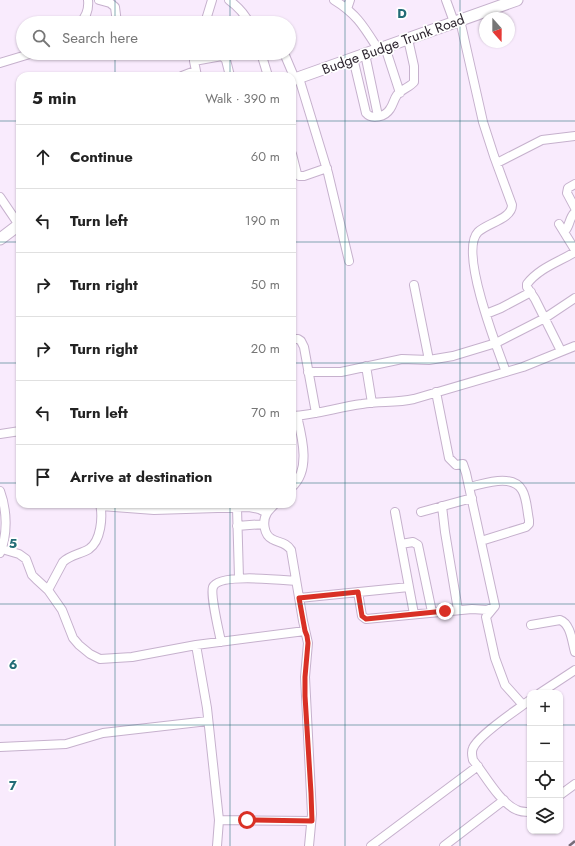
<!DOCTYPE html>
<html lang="en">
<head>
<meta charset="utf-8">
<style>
  :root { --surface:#fff; --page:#f2f2f2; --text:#222; --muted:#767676; --line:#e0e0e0 }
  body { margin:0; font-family:Jost,sans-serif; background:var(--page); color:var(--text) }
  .controls { position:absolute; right:12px; bottom:12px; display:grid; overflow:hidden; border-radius:8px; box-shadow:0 1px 3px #0004 }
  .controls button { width:36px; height:36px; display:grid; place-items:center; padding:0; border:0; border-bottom:1px solid var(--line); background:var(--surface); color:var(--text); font:20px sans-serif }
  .compass { position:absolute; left:479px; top:12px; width:36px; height:36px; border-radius:50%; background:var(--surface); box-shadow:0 1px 3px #0004; rotate:159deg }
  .stop { position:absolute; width:12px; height:12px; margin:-9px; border:3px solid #d93025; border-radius:50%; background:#fff }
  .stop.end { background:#d93025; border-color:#fff; box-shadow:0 1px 4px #0008 }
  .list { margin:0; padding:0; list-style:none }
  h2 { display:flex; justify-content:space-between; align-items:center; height:52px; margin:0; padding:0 16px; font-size:17px }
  h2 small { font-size:13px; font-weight:400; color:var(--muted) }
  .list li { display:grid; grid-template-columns:26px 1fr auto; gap:12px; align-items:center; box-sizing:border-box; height:64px; padding:0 16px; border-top:1px solid var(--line) }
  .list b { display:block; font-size:15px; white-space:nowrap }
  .list em { font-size:13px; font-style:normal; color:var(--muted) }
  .icon { flex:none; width:22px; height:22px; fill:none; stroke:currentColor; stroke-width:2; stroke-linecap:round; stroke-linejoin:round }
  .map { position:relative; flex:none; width:575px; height:846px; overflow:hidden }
  .search { position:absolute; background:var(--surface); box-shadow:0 1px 3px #0004; left:16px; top:16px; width:280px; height:44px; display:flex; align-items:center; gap:10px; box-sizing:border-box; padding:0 14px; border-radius:22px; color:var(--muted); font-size:15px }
  .panel { position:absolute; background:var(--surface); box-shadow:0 1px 3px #0004; left:16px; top:72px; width:280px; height:436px; border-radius:12px }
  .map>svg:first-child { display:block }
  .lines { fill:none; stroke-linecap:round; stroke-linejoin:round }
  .minor-casing { stroke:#c6b1cd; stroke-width:10 }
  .secondary-casing { stroke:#c6b1cd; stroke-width:13 }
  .minor { stroke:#fff; stroke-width:8 }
  .secondary { stroke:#fff; stroke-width:11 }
  .rail { stroke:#776d79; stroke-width:2.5; stroke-dasharray:8 4; stroke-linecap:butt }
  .route { stroke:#d93025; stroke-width:5 }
  .grid { fill:none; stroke:#236c77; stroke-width:1; stroke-opacity:0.55 }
  .labels { text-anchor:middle; stroke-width:3.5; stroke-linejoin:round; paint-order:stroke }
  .street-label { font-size:14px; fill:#2d252f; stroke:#fff }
  .grid-label { font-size:13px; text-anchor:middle; font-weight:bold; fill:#236c77; stroke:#fff; stroke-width:3.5; stroke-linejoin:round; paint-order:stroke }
</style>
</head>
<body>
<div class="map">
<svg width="575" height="846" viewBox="0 0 575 846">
  <rect width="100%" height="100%" fill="#f9ebfd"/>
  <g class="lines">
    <defs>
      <path id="minor" d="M99,0L110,3L115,7L117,23
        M229,0C237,6 245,14 249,23
        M334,0C357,14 364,27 378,49
        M446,0L454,22
        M347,9L350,0
        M460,20L483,122L494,156L512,205C512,219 487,223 478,232C459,251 497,348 506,372
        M80,23C86,17 89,9 88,0
        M205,23L212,0
        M385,47L400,93
        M196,53L194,61L197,76
        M261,53L268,76
        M284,53L295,79
        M365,54L378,116
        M353,58L366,113C372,120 385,117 390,109C393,105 394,99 397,95C402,89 410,87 414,82V66L408,39
        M194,61L222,56L226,60L230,76
        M0,63L33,53
        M182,76L195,71
        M299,78L328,173L349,261
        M292,154L297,174L299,176H304L327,168
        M497,163L542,140L575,136
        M575,184L568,188L567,193L575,208
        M0,197L19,225
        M559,224L575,250
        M564,232C571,225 568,219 575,212
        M414,285L429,360
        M486,314L501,308L531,292
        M292,339H298L301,341L304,347L316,413
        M561,351L535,299L527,287V284C539,268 559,262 575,252
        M366,366L372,403
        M308,372H341L402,359L429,360L453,356L496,343L545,318L575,298
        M436,392L449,458L456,465L463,464L466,473L495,606L486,617L495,658L505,685L523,705C512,713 478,736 473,748C471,752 472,755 473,760C485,775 500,803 517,810C521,812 526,812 530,812
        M292,416C316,415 338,407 362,404C379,401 396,403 414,399L523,367L575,346
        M0,434L20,431
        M292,487C311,470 302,437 297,416
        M469,487C484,484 512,473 522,490C527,498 527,511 529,520V524L526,527L481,541
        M0,491C7,510 8,534 0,553
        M275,504C272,507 269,510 267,513C262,521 264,535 272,539C279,543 286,542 291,550L303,621L308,643L305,677L312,814L309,846
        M101,506L154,510L249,507L259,509L267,513
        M442,506L445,532L458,610
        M237,508L239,578
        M395,512L414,614
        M421,512L472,498
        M237,526L264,524
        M401,544L413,542L418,545L432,612
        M2,549L19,554L26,559L32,575L36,579L48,590L62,610L73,638L79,645L90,654L100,659L132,657L196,645L305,631
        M48,590L63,562C70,555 81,554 89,549C101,541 103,517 100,504
        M358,592L362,616L366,619L472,609L487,610L494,607
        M299,598L409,587
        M531,625L560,620C571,624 572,642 575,652
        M221,642C219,631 210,595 213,587C219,573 282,580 296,581
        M196,645L207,708L219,820L217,846
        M540,693L575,670
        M523,705L530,700
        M0,747L66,744L103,733L208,721
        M560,795L575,784
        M219,820L311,821
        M371,846L478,766
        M444,846L504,800"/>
      <path id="secondary" d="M292,80L517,0
        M0,239L20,224"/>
    </defs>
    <!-- minor casing -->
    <use href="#minor" class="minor-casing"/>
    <!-- secondary casing -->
    <use href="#secondary" class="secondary-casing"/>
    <!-- minor -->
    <use href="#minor" class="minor"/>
    <!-- secondary -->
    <use href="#secondary" class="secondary"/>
    <!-- rail -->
    <path class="rail" d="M569,846L575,841"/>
  </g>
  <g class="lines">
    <!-- route -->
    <path class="route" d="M247,820L312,821L311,793L305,696V677L308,643L307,636L305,631L299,598L358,592L362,616L366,619L445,611"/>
  </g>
  <!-- grid -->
  <path class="grid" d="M115,0V23M230,0V23M345,0V846M460,0V846M115,53V76M230,53V76M0,121H20M292,121H575M0,242H20M292,242H575M0,363H20M292,363H575M0,483H20M292,483H575M115,504V846M230,504V846M0,604H575M0,725H530M560,725H575"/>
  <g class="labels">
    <!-- street labels -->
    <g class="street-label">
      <text transform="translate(393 44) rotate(-20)" y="5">Budge Budge Trunk Road</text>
    </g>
  </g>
  <g class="grid-label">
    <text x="402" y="18">D</text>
    <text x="13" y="548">5</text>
    <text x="13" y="669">6</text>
    <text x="13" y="790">7</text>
  </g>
</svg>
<div class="controls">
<button>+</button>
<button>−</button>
<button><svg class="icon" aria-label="locate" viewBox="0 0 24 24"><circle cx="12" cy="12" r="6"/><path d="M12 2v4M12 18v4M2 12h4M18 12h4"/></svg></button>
<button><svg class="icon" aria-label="layers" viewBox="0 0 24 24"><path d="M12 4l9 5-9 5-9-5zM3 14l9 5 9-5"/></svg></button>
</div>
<svg class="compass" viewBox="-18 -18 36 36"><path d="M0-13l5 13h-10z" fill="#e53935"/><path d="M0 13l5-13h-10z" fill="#767676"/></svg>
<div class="stop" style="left:247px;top:820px"></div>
<div class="stop end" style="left:445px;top:611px"></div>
<div class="search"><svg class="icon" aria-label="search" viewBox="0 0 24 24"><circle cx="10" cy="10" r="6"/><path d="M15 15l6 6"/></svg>Search here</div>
<section class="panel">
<h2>5 min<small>Walk · 390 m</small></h2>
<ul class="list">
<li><svg class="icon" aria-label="ahead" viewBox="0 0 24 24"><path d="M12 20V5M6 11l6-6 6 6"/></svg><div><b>Continue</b></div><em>60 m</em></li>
<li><svg class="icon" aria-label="left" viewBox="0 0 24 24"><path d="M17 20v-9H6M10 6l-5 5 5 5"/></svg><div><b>Turn left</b></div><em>190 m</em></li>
<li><svg class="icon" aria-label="right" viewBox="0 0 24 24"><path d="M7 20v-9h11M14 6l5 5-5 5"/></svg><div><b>Turn right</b></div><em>50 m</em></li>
<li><svg class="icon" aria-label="right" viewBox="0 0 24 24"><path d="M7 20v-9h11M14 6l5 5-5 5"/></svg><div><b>Turn right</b></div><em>20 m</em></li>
<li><svg class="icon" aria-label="left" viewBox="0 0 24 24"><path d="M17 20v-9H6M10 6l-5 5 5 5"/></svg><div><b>Turn left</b></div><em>70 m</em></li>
<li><svg class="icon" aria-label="arrive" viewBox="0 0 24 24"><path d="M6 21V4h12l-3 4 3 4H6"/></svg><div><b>Arrive at destination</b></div></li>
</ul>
</section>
</div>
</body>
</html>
